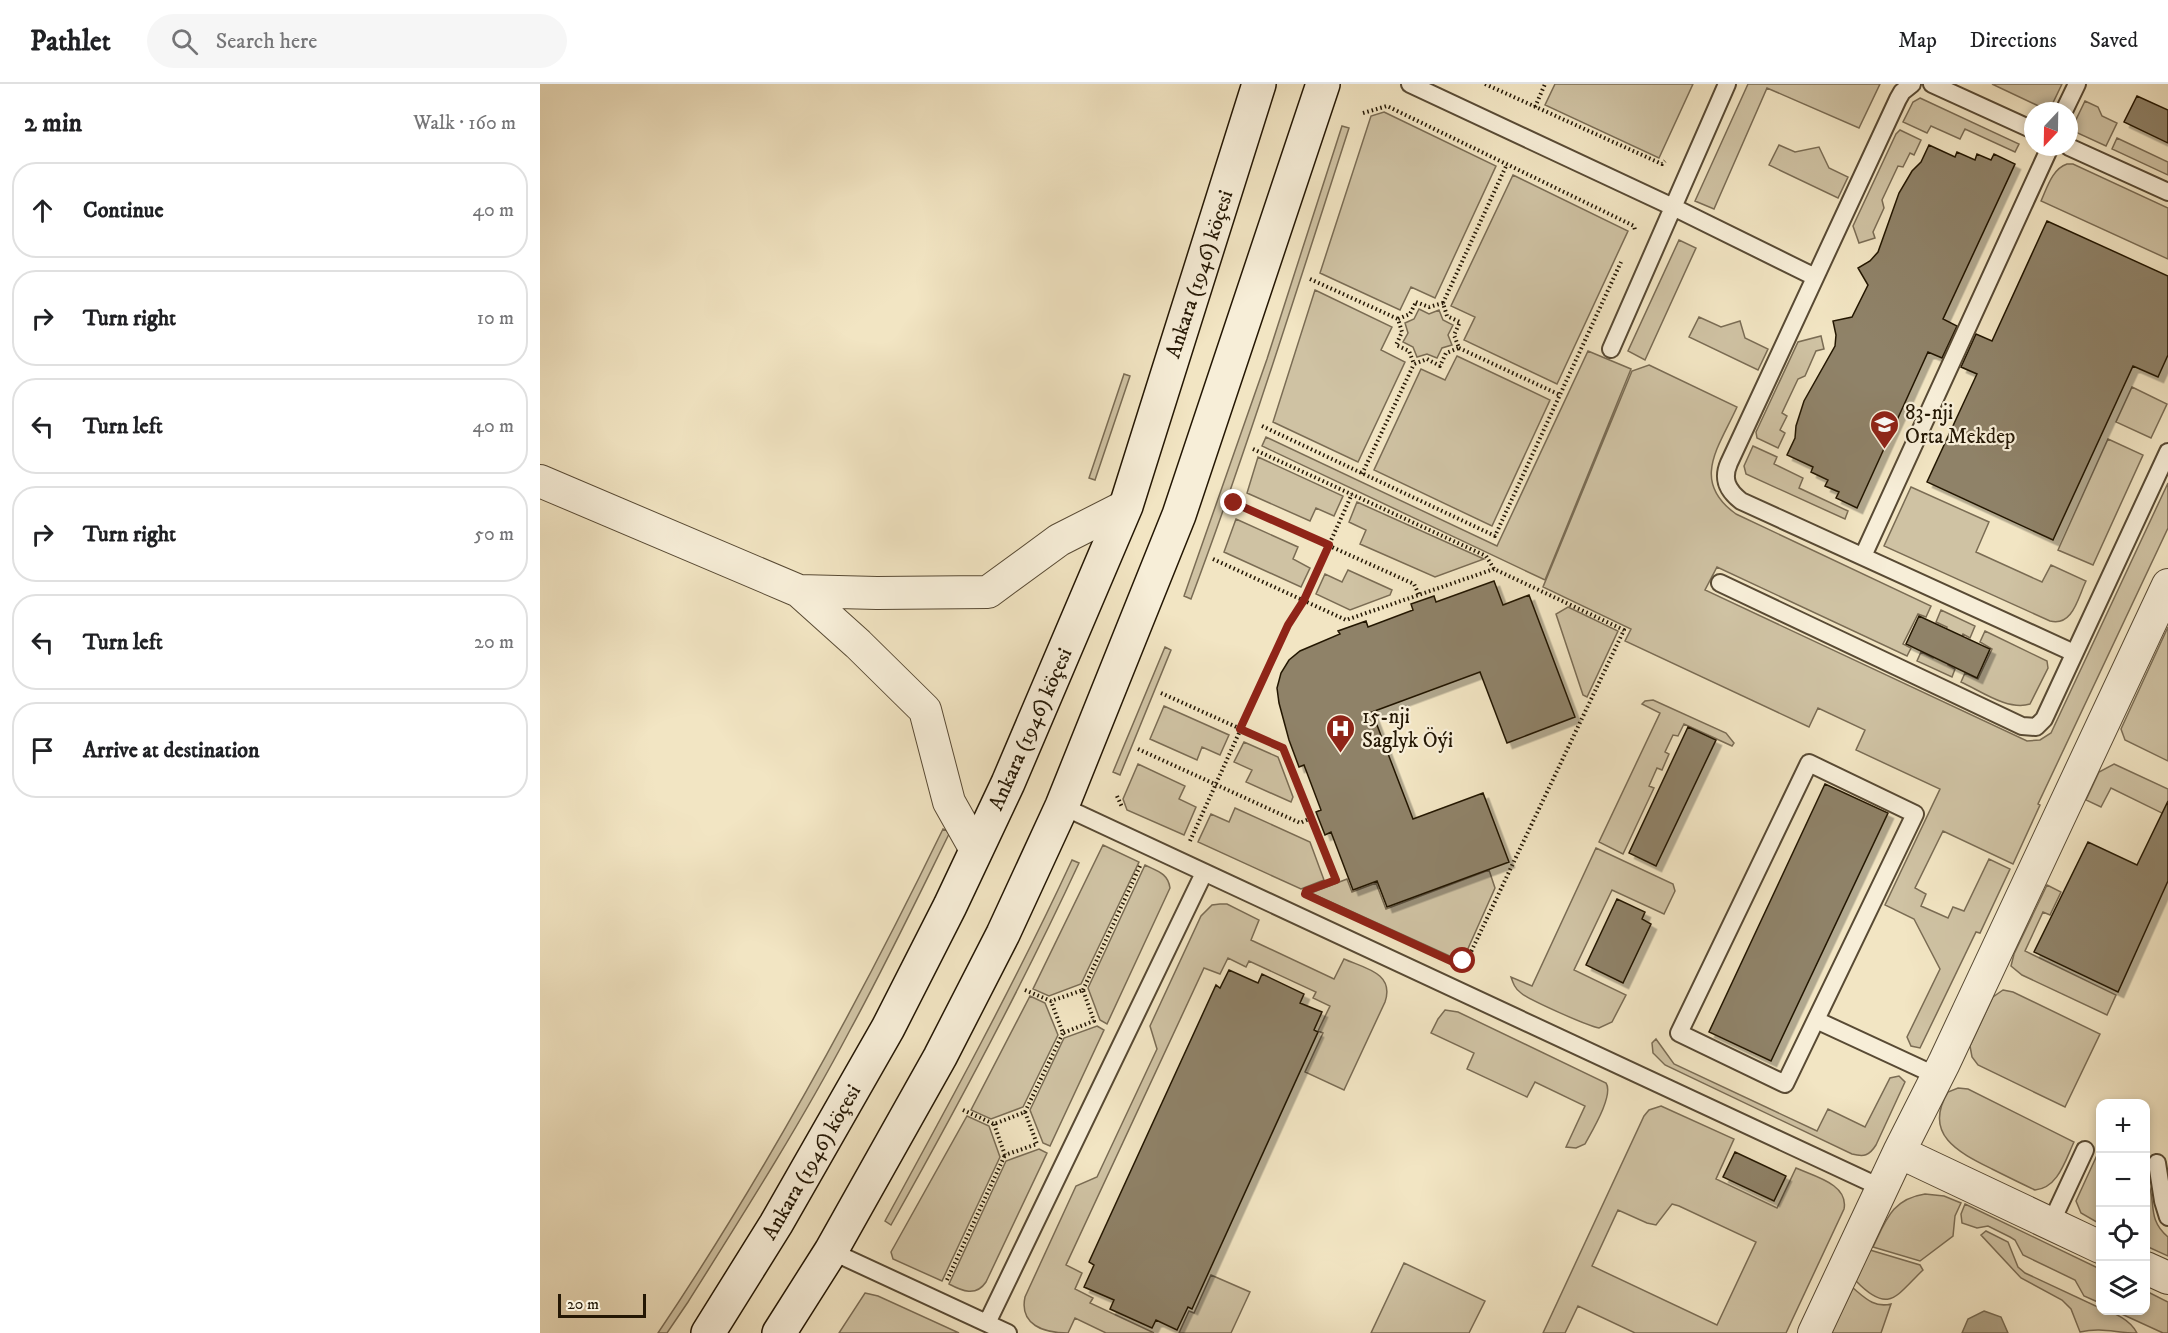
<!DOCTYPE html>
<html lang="en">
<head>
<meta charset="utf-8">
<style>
  :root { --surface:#fff; --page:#f6f6f6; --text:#202124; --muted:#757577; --line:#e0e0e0 }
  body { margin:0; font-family:"IM FELL DW Pica",serif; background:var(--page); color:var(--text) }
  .controls { position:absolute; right:18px; bottom:18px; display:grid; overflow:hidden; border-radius:12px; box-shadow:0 3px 9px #0003 }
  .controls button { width:54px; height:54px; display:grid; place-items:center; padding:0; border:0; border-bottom:2px solid var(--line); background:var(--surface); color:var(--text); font:30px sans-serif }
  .compass { position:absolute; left:1484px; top:18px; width:54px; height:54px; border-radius:50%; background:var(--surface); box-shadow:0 3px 9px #0003; rotate:202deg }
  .scale { position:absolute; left:18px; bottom:15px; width:88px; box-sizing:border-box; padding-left:6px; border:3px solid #241704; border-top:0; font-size:16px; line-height:21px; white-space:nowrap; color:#241704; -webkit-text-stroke:4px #f7eed8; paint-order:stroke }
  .stop { position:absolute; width:18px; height:18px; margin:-14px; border:4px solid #8f2418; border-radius:50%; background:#fff }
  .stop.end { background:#8f2418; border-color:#fff; box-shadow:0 2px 6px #0008 }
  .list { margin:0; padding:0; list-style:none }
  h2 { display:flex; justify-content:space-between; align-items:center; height:78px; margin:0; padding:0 24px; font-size:26px }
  h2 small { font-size:20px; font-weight:400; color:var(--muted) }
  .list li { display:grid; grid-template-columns:39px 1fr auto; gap:18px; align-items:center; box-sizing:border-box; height:96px; margin:0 12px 12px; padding:0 12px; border:2px solid var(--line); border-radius:24px }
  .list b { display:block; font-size:22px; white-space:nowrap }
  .list em { font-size:20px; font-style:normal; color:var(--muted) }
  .icon { flex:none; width:33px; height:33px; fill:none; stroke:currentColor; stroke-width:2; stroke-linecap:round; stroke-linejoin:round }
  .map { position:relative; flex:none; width:1628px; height:1249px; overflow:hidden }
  header { display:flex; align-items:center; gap:36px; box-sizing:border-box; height:84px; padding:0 30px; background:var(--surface); border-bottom:2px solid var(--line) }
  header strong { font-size:28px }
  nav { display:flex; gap:33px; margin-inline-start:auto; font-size:21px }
  .search { width:420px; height:54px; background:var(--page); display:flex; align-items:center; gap:15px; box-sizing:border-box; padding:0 21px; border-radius:33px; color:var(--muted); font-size:22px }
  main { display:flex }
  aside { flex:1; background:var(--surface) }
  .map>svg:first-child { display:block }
  .green { fill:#cfc2a3; stroke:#7a6c54; stroke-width:1.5; fill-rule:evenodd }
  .water { fill:#ac9f82; stroke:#766950; stroke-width:1.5 }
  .building { fill:#8f8267; stroke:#241704; stroke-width:1.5; filter:url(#shadow) }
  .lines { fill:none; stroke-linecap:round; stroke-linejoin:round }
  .service-casing { stroke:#584a34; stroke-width:20 }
  .minor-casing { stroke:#584a34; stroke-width:34 }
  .secondary-casing { stroke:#241704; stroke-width:36 }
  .path { stroke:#241704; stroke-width:4; stroke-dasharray:1.5 3; stroke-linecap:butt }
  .service { stroke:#f7eed8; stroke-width:16 }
  .minor { stroke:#f7eed8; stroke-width:32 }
  .secondary { stroke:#f7eed8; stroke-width:33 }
  .route { stroke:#8f2418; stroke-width:8 }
  .labels { text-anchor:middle; stroke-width:4.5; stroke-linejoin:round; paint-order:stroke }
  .street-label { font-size:21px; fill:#241704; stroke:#f7eed8 }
  .poi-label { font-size:21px; fill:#241704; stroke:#f7eed8; text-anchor:start }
</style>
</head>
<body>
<header>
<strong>Pathlet</strong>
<div class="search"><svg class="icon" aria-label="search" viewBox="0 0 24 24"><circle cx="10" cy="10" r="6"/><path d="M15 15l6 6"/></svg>Search here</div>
<nav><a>Map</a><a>Directions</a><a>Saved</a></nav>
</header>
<main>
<aside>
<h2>2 min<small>Walk · 160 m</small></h2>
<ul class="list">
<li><svg class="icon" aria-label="ahead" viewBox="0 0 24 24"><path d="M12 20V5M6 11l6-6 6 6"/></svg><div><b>Continue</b></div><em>40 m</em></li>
<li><svg class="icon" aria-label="right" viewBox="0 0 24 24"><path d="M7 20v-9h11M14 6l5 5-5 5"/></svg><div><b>Turn right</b></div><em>10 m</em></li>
<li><svg class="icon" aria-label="left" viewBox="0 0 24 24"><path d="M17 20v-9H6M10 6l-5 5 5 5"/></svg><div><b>Turn left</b></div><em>40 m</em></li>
<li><svg class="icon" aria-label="right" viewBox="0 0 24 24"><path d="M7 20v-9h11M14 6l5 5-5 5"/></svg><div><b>Turn right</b></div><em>50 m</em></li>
<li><svg class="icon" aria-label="left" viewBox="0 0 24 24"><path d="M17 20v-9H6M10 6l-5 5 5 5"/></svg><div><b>Turn left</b></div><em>20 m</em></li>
<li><svg class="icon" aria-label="arrive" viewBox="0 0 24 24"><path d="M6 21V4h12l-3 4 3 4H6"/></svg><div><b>Arrive at destination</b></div></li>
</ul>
</aside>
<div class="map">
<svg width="1628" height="1249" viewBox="0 0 1628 1249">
  <defs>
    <filter id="shadow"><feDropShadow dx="5.5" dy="5.5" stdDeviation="0" flood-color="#0004"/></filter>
  </defs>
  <rect width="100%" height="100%" fill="#f2e5c3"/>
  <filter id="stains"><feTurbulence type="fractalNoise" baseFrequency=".00333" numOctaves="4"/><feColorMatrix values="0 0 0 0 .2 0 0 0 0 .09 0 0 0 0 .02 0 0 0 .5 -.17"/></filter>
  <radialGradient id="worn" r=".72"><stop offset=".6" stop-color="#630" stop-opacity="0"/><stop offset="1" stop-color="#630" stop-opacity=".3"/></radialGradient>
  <!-- green -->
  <path class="green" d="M1015,0H1153L1119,74L1005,21Z
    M1208,0H1340L1319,44L1227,4L1174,125L1155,117Z
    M1452,0H1522L1509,27Z
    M1380,14L1479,60L1475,68L1425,45L1420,55L1391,42L1387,49L1363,38L1373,18Z
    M1545,17L1558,23L1562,32L1577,39L1566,62L1531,46Z
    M844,28L956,82L895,214L871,203L860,226L780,189L831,32Z
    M802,42L809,44C758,202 709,360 651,515L644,512L727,275Z
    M1360,46L1381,56L1374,71L1370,69L1363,83L1358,82L1342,116L1344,124L1333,148L1335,154L1319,159L1313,142L1356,50Z
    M1577,54L1628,78V91L1572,65Z
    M1239,61L1255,68L1279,63L1289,84L1308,93L1298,114L1229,81Z
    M1527,80H1533L1628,124V175L1501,117C1507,104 1512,85 1527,80Z
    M973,91L1088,147L1017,300L924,256L935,233L911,222Z
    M1139,156L1156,164L1105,276L1088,267Z
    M775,206L852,243L841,266L865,278L818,378L733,338Z
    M879,225L889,230L899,226L903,236L913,241L908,251L912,261L902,264L897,274L887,270L877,273L873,263L863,258L868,249L865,239L874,235Z
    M1159,233L1181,243L1200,237L1205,254L1228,265L1218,286L1149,253Z
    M1281,252L1284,265L1276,267L1265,292L1258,295L1242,329L1247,332L1240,346L1245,349L1238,364L1217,354L1216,348L1258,258Z
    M1048,267L1091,285L1005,496L722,362L726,353L957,462Z
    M917,272L1010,316L952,442L834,386L881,285L905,296Z
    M1109,281L1197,323C1179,363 1150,397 1196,430L1391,522L1386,533L1378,530L1363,560L1371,564L1367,572L1177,483L1165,506L1487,657L1500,656L1511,649L1628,399V444L1498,720L1500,721L1473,780L1403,747L1375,804L1386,810L1381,822L1408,834L1413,823L1424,827L1449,775L1470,785L1440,849L1436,848L1380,964L1371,962L1367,953L1400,885L1374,835L1345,821L1400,705L1316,666L1325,646L1278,624L1269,643L1085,557L1091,545L1003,503L1092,287Z
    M584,290L590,292L555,396L549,394Z
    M1592,303L1627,320L1611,354L1576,338Z
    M1568,355L1603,371L1553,481L1518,466Z
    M1213,362L1237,373L1234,380L1263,394L1259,404L1308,427L1305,435L1206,390L1204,382Z
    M718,373L803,412L794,432L776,424L770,437L707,409Z
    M1371,403L1449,438L1436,468L1502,498L1511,481L1546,497C1538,513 1533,543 1510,537L1344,462Z
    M817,418L944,475L895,493L820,460L826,446L809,438Z
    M696,435L758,463L753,475L770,484L761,503L684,468Z
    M808,486L852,506L850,511L810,526L776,510L785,490L802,498Z
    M1028,523L1078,547L1047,613L1043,611L1016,530Z
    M1401,526L1435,542L1430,554L1423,550L1408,581L1415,585L1412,593L1377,577L1381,568L1393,574L1407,543L1396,538Z
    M1628,543V677L1585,656L1581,645Z
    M1445,547L1507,577L1508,584L1490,620C1468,627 1441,607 1421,598L1425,589L1438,595L1452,565L1440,558Z
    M625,563L631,566L580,691L573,688Z
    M1113,616L1186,649L1194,659L1192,662L1144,640L1138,652L1133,651L1125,668L1129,670L1122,686L1117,684L1109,702L1114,704L1083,770L1059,758L1120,629L1102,620L1105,617Z
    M624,622L689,651L680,671L662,663L657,676L610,655Z
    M704,658L738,673L753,713L751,718L706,698L712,686L694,678Z
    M598,680L645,702L639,715L656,723L644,751L587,726L583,715Z
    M1574,680L1628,705V732L1571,704L1561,723L1546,716L1559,688Z
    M695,724L770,758L784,796L761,805L658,758L671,730L689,738Z
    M403,745L410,748C377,815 345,882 309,948C260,1041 204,1129 148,1218L127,1249H118C227,1087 318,920 403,745Z
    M563,761L599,778L541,900L509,912L493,905Z
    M1056,764L1133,800L1135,807L1124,830L1072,806L1034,886L1086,911L1072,938L1059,944C1048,942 989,916 981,909C975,905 973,899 971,893L992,902Z
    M532,776L539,779C482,902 418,1022 351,1141L345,1137C410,1018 475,899 532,776Z
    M605,781C617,787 628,789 630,804L567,940L560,936L548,904Z
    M949,786L955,804L926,869L921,874H914L771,809L807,795L812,808L836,799L846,825Z
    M1507,801L1521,808L1510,831L1503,828L1485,867L1576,911L1567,931L1482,891L1471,882L1474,870Z
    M680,820H687L719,836L711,856L794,895L804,875C824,884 855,889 845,918L804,1006L765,988L783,949L778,947L790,922L773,914L776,908L709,877L706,883L688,874L680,890L664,884L526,1181L542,1189L535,1205L553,1214L550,1219L614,1249H566L535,1234L528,1249C504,1249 479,1241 485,1213L536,1102L557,1093L617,965L610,942L661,832L672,821Z
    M1463,906L1473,908L1560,950L1525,1023L1438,981L1432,973L1430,962L1453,913Z
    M490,912L505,919L518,951L483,1023L451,1035L431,1026Z
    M905,926L918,928L1066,999C1074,1011 1052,1047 1045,1060L1036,1064L1026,1063L1045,1022L995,998L987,1013L927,985L934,969L891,949L898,935Z
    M557,942L564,946L510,1062L503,1059L490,1026L524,954Z
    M1116,955L1134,980L1277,1047L1288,1025L1325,1043L1350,994L1359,992L1365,998L1336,1061C1329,1072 1324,1073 1312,1070L1125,981L1113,969L1112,959Z
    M1418,1004L1428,1005L1534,1058C1525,1077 1518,1104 1495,1106C1480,1099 1466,1092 1452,1085C1420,1069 1382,1051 1408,1008Z
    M1121,1022L1194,1055L1176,1095L1237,1124L1256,1084C1273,1092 1309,1100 1304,1125L1246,1249H1095L1038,1222L1025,1249H1003L1104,1032L1109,1026ZM1132,1120L1139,1122L1216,1158L1177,1241L1052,1182L1078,1126L1107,1139L1116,1141Z
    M427,1032L449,1042L460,1073L402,1197L353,1175L351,1168Z
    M499,1065L507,1069L446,1198C436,1213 422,1207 409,1200L466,1077Z
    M1558,1069L1560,1071V1140L1541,1129L1536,1117Z
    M1606,1094C1618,1115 1605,1134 1628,1153V1172L1606,1162Z
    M1385,1110L1404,1112L1421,1119L1415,1132L1413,1152L1380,1177L1333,1163C1346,1136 1352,1115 1385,1110Z
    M1425,1120L1560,1185V1219L1544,1212L1535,1196L1483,1171L1475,1156L1470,1153L1448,1142L1437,1144L1422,1139L1421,1130Z
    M1446,1147L1468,1158L1478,1183L1485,1189L1560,1224V1226C1574,1227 1591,1237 1597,1249C1576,1249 1562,1243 1540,1248L1531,1225L1522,1216L1481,1194L1441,1151Z
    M1330,1166L1380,1181L1383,1186C1356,1212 1349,1231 1316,1197Z
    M864,1179L945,1217L929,1249H831Z
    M671,1191L710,1208L691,1249H639L649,1227L654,1229Z
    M1313,1204C1325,1214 1334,1224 1351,1220L1341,1249H1291Z
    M1606,1207L1628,1218V1249H1623L1575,1227L1606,1226Z
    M325,1209L338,1212L419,1249H299Z"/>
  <!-- water -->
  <path class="water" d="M1444,1227L1461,1233L1468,1249H1422L1428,1235Z"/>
  <!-- building -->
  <path class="building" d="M1597,12L1628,26V59L1584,38Z
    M1389,61L1415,73L1417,68L1435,76L1437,70L1451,76L1454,70L1475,80L1403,235L1417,242L1402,274L1388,268L1317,424L1296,414L1299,408L1285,402L1288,396L1271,388L1273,383L1247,371L1255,354L1256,342L1264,317L1295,262L1296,251L1293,237L1312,233L1328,201L1318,184L1330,177L1338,168L1359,109L1372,87L1381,78Z
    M1507,137L1628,192V271L1618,293L1593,282L1513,456L1387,398L1437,290L1421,283L1436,250L1452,257Z
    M954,497L963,521L989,511L1035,633L967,659L940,588L832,628L873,735L943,709L969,778L847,823L837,797L813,806L791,748L785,751L776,728L781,726L764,681L759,683L749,656L739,619L737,604L741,589L749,576L760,567L800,550L798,547L826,537L828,543L873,526L871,520L894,512L896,518Z
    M1379,532L1450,565L1437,594L1366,560Z
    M1148,643L1176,656L1116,782L1089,769Z
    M1285,700L1348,729L1231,977L1169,948Z
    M1628,717V797L1578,908L1494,868L1548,758L1597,781Z
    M1077,815L1105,828L1102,835L1111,840L1083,899L1046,881Z
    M689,886L718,899L722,890L764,910L760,919L782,928L774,946L778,948L652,1225L648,1223L637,1246L616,1236L612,1244L570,1225L574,1216L544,1203L554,1181L549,1178L676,901L680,904Z
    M1195,1068L1246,1092L1234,1117L1183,1093Z"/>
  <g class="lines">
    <defs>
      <path id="service" d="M870,0L1133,123L1275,193
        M1372,0L1362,8L1358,15L1189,379C1182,395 1187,406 1201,417L1534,569
        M1392,0L1493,46
        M1524,27L1537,0
        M1529,63L1628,108
        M1071,265L1187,0
        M1323,472L1510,63
        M1180,499L1482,642L1496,643L1504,635L1628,368
        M1269,679L1375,730L1245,1000L1139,949Z
        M522,722L1342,1104
        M1276,936L1397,992
        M1617,1079L1623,1117L1628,1133
        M1511,1139L1545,1066
        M291,1167L468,1249
        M447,1239L664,789"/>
      <path id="minor" d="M0,397L259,507L318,560L385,626L409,718L436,766
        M259,507L337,509L448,508L519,456L586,422
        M1359,1068L1404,979L1628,501
        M1606,1184L1628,1194
        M1274,1249L1359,1068L1560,1163"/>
      <path id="secondary" d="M168,1249L236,1140L348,944L410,822L468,699L586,422L719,0
        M239,1249L291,1167L400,973L463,850L522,722L639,431L783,0"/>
    </defs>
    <!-- service casing -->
    <use href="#service" class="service-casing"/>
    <!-- minor casing -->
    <use href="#minor" class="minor-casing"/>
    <!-- secondary casing -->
    <use href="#secondary" class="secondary-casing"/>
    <!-- path -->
    <path class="path" d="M945,0L1122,80L1125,77
      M995,23L1005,0
      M823,29L847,22L1094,142L1095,146
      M770,195L858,235
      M876,218L889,223L903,219L907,232L920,238L914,251L919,264L906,269L900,282L887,275L874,280L869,267L856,261L862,248L858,235L870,230Z
      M903,219L967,80
      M919,264L1020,311
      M722,342L955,452L1081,178
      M713,365L946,472L954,485L1084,546L930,870L923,877L917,878
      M822,390L874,280
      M694,419L874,500L879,511
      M673,475L806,536L954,485
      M621,609L743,664L796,796L766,807L765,809
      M598,665L760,739L771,734
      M577,712L582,723
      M650,757L748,541L764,516L812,410
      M485,906L511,917L543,906L554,937L523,949L511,917
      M543,906L600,782
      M423,1026L454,1040L485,1028L497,1060L465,1071L454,1040
      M485,1028L523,949
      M407,1196L465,1071"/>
    <!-- service -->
    <use href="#service" class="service"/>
    <!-- minor -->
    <use href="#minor" class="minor"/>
    <!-- secondary -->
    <use href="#secondary" class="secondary"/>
  </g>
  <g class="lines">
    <!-- route -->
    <path class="route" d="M694,419L789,461L764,516L748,541L700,645L743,664L796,796L766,807L765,810L911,877H923"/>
  </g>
  <!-- icons -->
  <defs>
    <symbol id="school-pin" viewBox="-11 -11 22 30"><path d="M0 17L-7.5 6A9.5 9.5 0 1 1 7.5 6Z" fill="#8f2418" stroke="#f7eed8"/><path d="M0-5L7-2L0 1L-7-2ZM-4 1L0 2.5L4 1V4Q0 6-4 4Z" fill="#fff"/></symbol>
    <symbol id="hospital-pin" viewBox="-11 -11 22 30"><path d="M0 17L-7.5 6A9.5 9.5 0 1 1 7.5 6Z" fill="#8f2418" stroke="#f7eed8"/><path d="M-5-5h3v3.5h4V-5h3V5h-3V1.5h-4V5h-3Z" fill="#fff"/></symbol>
  </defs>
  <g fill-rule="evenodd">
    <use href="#school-pin" x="1328" y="324" width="33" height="45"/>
    <use href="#hospital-pin" x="784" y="628" width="33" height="45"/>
  </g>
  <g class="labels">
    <!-- street labels -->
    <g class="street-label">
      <text transform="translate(659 190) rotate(-72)" y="7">Ankara (1946) köçesi</text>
      <text transform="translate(490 645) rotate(-66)" y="7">Ankara (1946) köçesi</text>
      <text transform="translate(271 1078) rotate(-60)" y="7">Ankara (1946) köçesi</text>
    </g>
    <!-- poi labels -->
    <g class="poi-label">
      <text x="1365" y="335">83-nji<tspan x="1365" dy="24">Orta Mekdep</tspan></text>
      <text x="822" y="639">15-nji<tspan x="822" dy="24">Saglyk Öýi</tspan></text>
    </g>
  </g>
  <rect width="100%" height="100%" filter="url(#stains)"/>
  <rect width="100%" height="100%" fill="url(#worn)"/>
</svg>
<div class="controls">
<button>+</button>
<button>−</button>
<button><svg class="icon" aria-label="locate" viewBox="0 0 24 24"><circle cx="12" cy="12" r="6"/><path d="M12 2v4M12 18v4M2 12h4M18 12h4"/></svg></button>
<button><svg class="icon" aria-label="layers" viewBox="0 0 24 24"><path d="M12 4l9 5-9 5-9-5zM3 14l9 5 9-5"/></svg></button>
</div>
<svg class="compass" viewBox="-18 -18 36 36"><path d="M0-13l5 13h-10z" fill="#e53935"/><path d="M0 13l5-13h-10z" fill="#757577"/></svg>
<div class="scale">20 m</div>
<div class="stop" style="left:923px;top:877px"></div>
<div class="stop end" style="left:694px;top:419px"></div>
</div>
</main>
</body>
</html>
